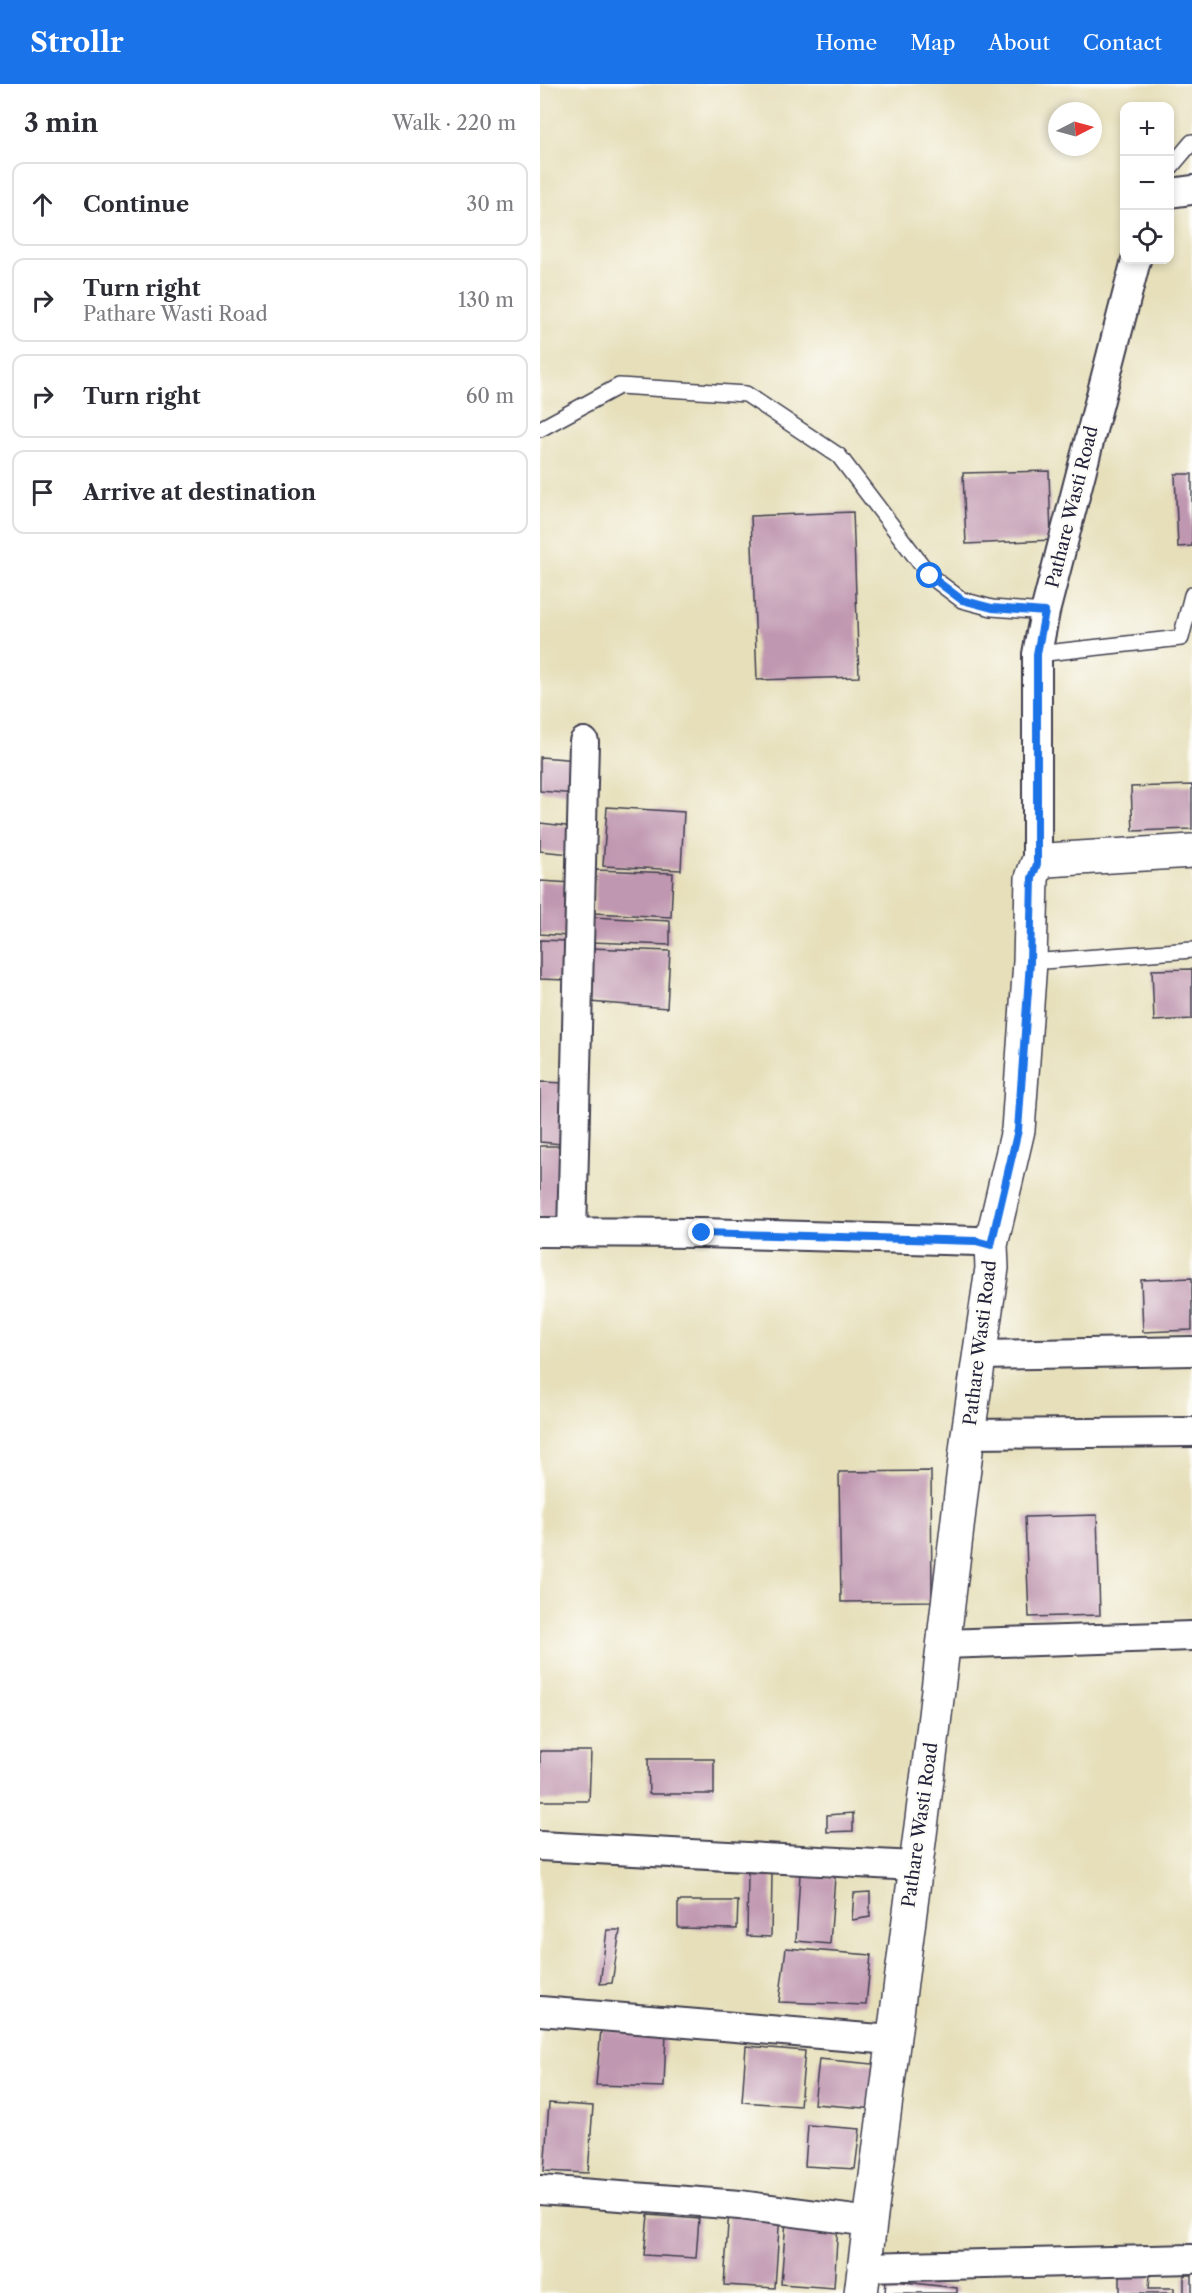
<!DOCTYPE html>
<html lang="en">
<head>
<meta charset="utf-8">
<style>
  :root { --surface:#fff; --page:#f7f7f7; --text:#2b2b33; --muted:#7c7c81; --line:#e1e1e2; --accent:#1a73e8 }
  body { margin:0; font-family:"Libre Caslon Text",serif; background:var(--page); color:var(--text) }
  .controls { position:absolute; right:18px; top:18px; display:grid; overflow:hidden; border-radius:12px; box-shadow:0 3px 9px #0003 }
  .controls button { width:54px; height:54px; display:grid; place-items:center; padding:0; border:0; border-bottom:2px solid var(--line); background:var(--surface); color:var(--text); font:30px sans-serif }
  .compass { position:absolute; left:508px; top:18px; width:54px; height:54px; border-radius:50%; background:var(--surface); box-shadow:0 3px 9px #0003; rotate:84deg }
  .stop { position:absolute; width:18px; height:18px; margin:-14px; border:4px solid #1a73e8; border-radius:50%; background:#fff }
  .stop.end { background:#1a73e8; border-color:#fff; box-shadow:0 2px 6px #0008 }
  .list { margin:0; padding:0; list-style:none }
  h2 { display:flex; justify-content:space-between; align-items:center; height:78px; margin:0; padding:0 24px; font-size:26px }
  h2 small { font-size:20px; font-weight:400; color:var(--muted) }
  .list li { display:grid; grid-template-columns:39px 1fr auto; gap:18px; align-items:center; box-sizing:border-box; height:84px; margin:0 12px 12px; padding:0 12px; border:2px solid var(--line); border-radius:12px }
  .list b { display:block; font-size:22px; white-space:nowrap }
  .list p { margin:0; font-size:20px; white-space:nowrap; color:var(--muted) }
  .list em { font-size:20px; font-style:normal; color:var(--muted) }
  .icon { flex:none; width:33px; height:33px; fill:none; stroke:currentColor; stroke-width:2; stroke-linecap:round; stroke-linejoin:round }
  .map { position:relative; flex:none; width:652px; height:2209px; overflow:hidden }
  header { display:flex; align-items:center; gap:36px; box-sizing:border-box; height:84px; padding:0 30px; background:var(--accent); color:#fff }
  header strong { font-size:28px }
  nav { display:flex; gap:33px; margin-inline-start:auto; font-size:21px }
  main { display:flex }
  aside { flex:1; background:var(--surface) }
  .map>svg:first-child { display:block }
  .building { fill:#c097b0 }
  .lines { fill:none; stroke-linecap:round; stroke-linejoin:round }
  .service-casing { stroke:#3f3e4e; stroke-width:18 }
  .minor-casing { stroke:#3f3e4e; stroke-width:32 }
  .tertiary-casing { stroke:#3f3e4e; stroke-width:36 }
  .service { stroke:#fff; stroke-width:15 }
  .minor { stroke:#fff; stroke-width:28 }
  .tertiary { stroke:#fff; stroke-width:33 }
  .route { stroke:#1a73e8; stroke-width:8 }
  .labels { text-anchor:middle; stroke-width:5; stroke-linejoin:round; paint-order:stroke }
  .street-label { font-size:18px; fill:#22223b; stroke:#fdfcf7 }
</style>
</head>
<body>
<header>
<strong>Strollr</strong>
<nav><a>Home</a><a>Map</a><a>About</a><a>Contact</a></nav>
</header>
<main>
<aside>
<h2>3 min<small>Walk · 220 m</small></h2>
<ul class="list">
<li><svg class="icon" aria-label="ahead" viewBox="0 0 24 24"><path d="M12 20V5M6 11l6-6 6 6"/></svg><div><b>Continue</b></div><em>30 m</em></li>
<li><svg class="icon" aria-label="right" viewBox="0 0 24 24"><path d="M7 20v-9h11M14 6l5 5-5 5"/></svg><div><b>Turn right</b><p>Pathare Wasti Road</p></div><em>130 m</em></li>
<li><svg class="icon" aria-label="right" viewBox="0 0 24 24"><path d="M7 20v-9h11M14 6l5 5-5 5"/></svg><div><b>Turn right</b></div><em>60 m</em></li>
<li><svg class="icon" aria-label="arrive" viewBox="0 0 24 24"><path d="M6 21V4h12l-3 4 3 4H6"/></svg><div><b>Arrive at destination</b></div></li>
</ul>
</aside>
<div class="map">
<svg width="652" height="2209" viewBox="0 0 652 2209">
  <rect width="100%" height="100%" fill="#fdfcf7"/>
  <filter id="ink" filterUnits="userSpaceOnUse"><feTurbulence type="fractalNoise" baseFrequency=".0167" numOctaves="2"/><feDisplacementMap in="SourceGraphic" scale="12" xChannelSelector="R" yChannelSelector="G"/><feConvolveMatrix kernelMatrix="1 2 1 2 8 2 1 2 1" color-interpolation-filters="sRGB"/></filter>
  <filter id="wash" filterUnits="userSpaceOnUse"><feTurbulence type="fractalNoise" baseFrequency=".008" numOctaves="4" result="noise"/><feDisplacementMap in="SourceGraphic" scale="24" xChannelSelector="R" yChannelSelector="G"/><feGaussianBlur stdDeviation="1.35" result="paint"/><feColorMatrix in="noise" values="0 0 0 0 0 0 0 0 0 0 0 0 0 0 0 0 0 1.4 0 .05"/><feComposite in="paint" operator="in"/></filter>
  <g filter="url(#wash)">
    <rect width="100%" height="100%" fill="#e6dfba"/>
    <g id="blocks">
      <!-- building -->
      <path class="building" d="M509,387L511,456L426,460L423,389Z
        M635,390H652V462L638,463Z
        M313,428L319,593L217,596L211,432Z
        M0,673L39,676L36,710L0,707Z
        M652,701V745L593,747L591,703Z
        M67,723L144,728L141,786L63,782Z
        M0,739L34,743L31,770L0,767Z
        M56,786L133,789L131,833L54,829Z
        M0,797L32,799L28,852L0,850Z
        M51,833L130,837V861L51,858Z
        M0,856L27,857L26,896L0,895Z
        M49,864L130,867L127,924L49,918Z
        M652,885V935L614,937L612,886Z
        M0,998L26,999L22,1060L0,1058Z
        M0,1062H22L19,1142L0,1141Z
        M652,1194V1246L603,1248L601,1196Z
        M391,1387L392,1517L301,1518L299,1388Z
        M557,1431L560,1531L489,1533L485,1433Z
        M0,1667H51L49,1717H0Z
        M108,1675H174V1710H109Z
        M313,1729V1747L287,1748V1731Z
        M208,1787L232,1788L231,1853L207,1852Z
        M260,1790L295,1793L290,1860L256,1857Z
        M330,1808V1833L312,1836L314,1809Z
        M138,1817H198L197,1845L138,1844Z
        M67,1846H80L72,1899L60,1900Z
        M246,1864L331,1871L326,1921L239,1918Z
        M61,1945L126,1948L124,2003L56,2001Z
        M206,1962L265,1967L260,2022L202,2018Z
        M279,1975L343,1981L337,2025L274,2020Z
        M9,2019L53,2022L48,2089L4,2087Z
        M268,2041L320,2045L315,2085L265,2082Z
        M189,2125L240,2129L235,2204L184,2201Z
        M108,2131L159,2135L156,2174L104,2171Z
        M246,2136L298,2140L294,2204L241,2200Z
        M580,2190H610L609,2204H634V2209H580Z
        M644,2191H652V2209H644Z
        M346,2196L417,2204V2209H345Z"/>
    </g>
  </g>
  <g filter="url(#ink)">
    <use href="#blocks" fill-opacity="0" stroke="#3f3e4e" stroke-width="1.5"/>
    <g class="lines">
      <defs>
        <path id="service" d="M630,84L652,58
          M0,345L79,302L206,310L299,372L390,492L422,516L452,524L505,528
          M497,570L641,554L652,511
          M490,878L652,866"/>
        <path id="minor" d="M630,109L652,106
          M497,780V570L505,528L596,176
          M0,1148L162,1149L437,1157L451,1161
          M32,1149L44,658
          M439,1271L652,1267
          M428,1350L652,1348
          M403,1560L652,1552
          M0,1762L374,1782
          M0,1927L352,1956
          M0,2106L200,2121L330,2138
          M324,2183L652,2175"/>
        <path id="tertiary" d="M321,2209L392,1657L428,1350L452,1184L451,1161L478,1046L490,878L492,794L497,780L507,776L652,767"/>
      </defs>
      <!-- service casing -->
      <use href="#service" class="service-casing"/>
      <!-- minor casing -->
      <use href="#minor" class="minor-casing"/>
      <!-- tertiary casing -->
      <use href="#tertiary" class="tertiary-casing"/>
      <!-- service -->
      <use href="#service" class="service"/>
      <!-- minor -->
      <use href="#minor" class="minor"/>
      <!-- tertiary -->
      <use href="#tertiary" class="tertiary"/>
    </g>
  </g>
  <g class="lines" filter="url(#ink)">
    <!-- route -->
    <path class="route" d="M162,1149L436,1157L451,1161L478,1046L490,878L492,794L497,780V570L505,528L452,524L422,516L390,492"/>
  </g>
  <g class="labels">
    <!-- street labels -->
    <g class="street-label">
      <text transform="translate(532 423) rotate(-76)" y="6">Pathare Wasti Road</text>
      <text transform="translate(440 1259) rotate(-83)" y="6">Pathare Wasti Road</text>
      <text transform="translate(380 1741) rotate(-82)" y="6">Pathare Wasti Road</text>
    </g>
  </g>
</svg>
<div class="controls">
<button>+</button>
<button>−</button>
<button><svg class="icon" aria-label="locate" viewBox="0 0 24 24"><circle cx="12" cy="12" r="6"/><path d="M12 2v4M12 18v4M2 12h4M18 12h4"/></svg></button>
</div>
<svg class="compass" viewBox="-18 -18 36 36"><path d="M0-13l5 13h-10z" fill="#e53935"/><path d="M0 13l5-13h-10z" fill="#7c7c81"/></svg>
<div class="stop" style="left:390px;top:492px"></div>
<div class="stop end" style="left:162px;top:1149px"></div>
</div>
</main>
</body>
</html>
